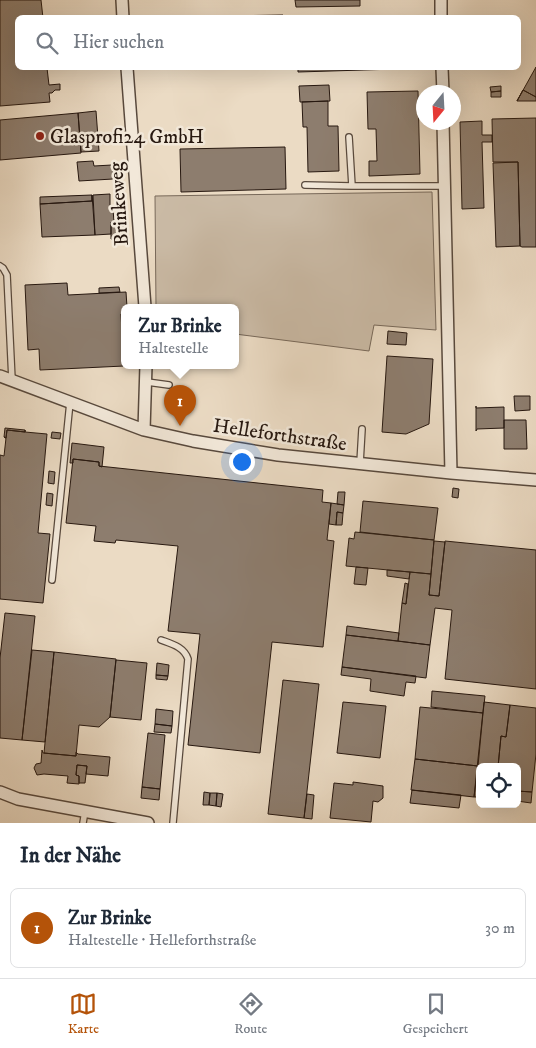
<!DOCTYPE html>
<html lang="de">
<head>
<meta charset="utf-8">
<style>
  :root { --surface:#fff; --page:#f6f6f7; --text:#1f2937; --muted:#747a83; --line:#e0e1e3; --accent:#b45309 }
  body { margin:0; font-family:"IM FELL DW Pica",serif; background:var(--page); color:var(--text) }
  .controls { position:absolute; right:15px; bottom:15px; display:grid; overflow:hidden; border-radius:8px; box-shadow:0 5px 20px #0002 }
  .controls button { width:45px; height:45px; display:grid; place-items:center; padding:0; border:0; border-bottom:1px solid var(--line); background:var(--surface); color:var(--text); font:25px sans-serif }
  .compass { position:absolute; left:416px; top:85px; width:45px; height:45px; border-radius:50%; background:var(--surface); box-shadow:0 5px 20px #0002; rotate:198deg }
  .you { position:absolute; left:241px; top:461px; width:18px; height:18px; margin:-12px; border:4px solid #fff; border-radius:50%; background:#1a73e8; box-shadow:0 0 0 8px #1a73e833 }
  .badge { display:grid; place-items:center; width:32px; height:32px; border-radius:50%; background:var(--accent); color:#fff; font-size:16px; font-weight:700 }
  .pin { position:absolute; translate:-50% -41px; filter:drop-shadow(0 1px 2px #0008) }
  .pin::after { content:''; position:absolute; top:26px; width:18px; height:15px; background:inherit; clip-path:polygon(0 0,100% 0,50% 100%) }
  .popup { position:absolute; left:121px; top:304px; width:118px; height:65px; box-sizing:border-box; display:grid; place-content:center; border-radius:8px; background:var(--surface); filter:drop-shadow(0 1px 4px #0005); font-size:16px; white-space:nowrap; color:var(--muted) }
  .popup b { font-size:19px; color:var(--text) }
  .popup::after { content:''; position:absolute; left:50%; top:100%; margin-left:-10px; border:10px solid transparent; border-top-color:var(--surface) }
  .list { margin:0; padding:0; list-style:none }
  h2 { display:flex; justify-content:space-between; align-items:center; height:65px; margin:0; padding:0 20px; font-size:21px }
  h2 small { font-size:16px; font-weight:400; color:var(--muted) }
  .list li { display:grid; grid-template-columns:32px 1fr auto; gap:15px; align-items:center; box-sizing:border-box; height:80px; margin:0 10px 10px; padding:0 10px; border:1px solid var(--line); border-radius:8px }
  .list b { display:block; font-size:19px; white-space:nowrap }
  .list p { margin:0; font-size:16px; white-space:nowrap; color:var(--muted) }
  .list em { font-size:16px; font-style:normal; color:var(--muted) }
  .icon { flex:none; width:28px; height:28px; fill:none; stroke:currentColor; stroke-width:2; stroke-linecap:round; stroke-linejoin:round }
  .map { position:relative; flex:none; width:536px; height:823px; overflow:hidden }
  .search { position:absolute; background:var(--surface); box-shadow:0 5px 20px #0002; left:15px; right:15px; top:15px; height:55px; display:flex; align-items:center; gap:12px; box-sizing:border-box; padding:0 18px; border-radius:8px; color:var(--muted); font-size:19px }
  .sheet { height:155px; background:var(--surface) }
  nav { display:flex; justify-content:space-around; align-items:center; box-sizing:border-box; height:70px; border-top:1px solid var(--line); background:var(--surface); font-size:14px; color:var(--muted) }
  nav a { display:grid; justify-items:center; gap:2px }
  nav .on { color:var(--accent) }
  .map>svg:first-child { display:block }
  .green { fill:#cabaa5; stroke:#78695a }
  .building { fill:#8d7d6e; stroke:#271810 }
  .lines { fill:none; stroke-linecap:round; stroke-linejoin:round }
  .service-casing { stroke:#58493d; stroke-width:8 }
  .minor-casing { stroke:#58493d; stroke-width:14 }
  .service { stroke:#f2e8d9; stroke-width:5.5 }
  .minor { stroke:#f2e8d9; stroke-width:11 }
  .poi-dot { fill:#8f2418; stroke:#f2e8d9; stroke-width:2 }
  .labels { text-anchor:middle; stroke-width:5; stroke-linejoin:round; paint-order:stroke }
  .poi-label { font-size:20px; fill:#271810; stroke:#f2e8d9; text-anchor:start }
  .street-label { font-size:20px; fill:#271810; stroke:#f2e8d9 }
</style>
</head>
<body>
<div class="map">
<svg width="536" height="823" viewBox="0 0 536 823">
  <rect width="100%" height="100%" fill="#ebdbc4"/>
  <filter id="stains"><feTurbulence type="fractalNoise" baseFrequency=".004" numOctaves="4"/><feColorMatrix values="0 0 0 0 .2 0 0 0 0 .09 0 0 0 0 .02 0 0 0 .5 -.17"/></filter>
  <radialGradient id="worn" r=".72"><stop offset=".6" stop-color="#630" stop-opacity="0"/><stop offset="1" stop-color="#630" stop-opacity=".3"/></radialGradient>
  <!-- green -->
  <path class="green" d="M432,192L436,330L374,325L369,351L235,334V307H156L155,196Z"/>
  <!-- building -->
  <path class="building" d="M0,0H41L43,18H18V68H47L49,85L60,84V90H55L52,93H49L50,102L0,106Z
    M295,0H360V6L296,7Z
    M283,15V18H224V16Z
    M536,67V97L523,90L517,101Z
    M298,68H396V69L298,72Z
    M329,85L330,101L300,102L299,86Z
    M501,86V91L491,92L490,87Z
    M523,90L536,97V101H517Z
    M418,91L420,174L369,176V161H377L376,129H368L367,92Z
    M501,91V97H491V92Z
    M328,101V126H338L339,171L308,172L307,127H303L302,102Z
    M96,111L99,151L81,152L78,113Z
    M78,113L81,153L0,160V120Z
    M536,118V247H522L520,246L518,162H493L492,119Z
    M482,121V135H492V142H482L484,208L462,209L460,122Z
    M285,147L286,189L181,192L180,149Z
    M93,161L94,166L112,165L113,179L79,181L77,162Z
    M518,162L520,246L496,247L493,163Z
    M110,194V209H113L114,222H111V234L95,235L93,195Z
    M92,195L95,235L42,237L40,204L92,201Z
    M92,195V201L40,204V197Z
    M126,221L127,238L111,239V222Z
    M67,283L68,295L126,292L127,307H125V314H121L124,366L40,370L39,349L28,350L25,285Z
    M119,287L120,292L99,293V288Z
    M388,331L407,333L406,345L387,344Z
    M387,356L433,359L429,424L406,434L382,432Z
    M514,396H530V410L515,411Z
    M476,406V408L504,407V428L477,429L476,431Z
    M504,420H526L527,449H504Z
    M5,428L25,430V432L7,430L6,438L4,437Z
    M7,430L25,432V430V432L47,434L38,533L50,534L43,603L0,599V455L4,456L6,438L4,437L6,438Z
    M52,432L61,433L60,439L51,438Z
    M72,443L104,447L102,467L99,466V462L73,459V463H70Z
    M73,459L99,462V466L323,490L322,502L331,503L327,540L334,541L323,647L272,642L260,753L188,745L200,634L168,631L178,546L116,540L115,543L94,541L96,526L66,523Z
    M49,471L55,472L54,484L48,483Z
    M453,488L459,489L458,498L452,497Z
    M338,492H345L344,505L337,504Z
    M47,493L53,494L52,506L46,505Z
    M363,501L438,508L434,540L360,532Z
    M331,503L344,505L343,513L337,512L336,525L329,524Z
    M337,512L343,513L342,525H336Z
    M355,532L434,540L431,574L346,566L349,538L354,539Z
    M434,541L445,542L439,596L429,595Z
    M445,541L536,550V689L445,679L452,610L435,608L430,645L398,641L402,603L406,604L410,572L431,574L429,595L439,596Z
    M356,567L368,568L366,585L354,584Z
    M387,570L410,572L409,579L387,576Z
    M405,583L408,584L406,604L402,603Z
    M5,613L35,616L22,740L0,738V658Z
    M347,626L399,633L398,641L346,635Z
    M346,635L430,645L426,678L342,667Z
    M32,650L54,652L45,742L22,740Z
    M54,652L116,659L110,717L99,727L79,725L76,756L44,753Z
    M116,660L147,663L141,720L110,717Z
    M157,663L169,665L168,676L156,675Z
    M342,667L416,676L415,683L406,682L404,696L370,691L371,679L341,675Z
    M156,675L168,676L167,680L156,679Z
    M283,680L319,684L304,818L268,814Z
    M432,691L485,696L483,713L431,707Z
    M343,702L386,706L380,758L337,753Z
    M484,702L510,705L506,737L501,736L498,767H480V797H474Z
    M510,705L536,708V754L532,792L517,791V767H498L501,736L506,737Z
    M420,707L483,713L478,766L415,759Z
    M156,709L173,711L172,726L155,724Z
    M155,724L172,726L171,733L154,732Z
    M148,733L165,735L160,789L142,787Z
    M42,750L43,753L76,756V752L78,754L110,757L108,776L86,774L87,766L77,765L76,775L79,776V784L67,783L68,776L44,774L37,775L34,768L36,764L41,763Z
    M415,759L478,766L474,797L411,790Z
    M77,765L87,766L85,783H79V776L76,775Z
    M353,782L383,786V798L378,802L373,801L371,822L330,818L334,783L353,785Z
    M142,787L160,789L159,800L141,798Z
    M412,790L461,795L459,808L410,803Z
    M517,791L532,792L531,803L517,801Z
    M204,792L210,793L209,805H203Z
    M210,793H217L216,806L209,805Z
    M217,793L223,794L221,807L216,806Z
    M307,794L314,795L312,819L304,818Z"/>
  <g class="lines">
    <defs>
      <path id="service" d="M349,137L352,186H445
        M305,185L352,186
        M0,266L3,268L7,275L12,380
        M147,382L169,385
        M360,463L362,429
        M52,580L70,402
        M161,640C172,644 184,647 188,659L173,823
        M83,823L85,811"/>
      <path id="minor" d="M122,0L123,18
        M441,0V18
        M127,68L145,307
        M442,68L443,92
        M443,122L451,473
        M0,376L144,430L193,441L278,455L451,473L536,480
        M144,430L146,365
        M0,792L18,799L148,823"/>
    </defs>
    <!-- service casing -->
    <use href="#service" class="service-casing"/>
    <!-- minor casing -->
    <use href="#minor" class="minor-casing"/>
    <!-- service -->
    <use href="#service" class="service"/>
    <!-- minor -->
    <use href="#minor" class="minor"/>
  </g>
  <!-- markers -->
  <circle class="poi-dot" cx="40" cy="136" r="5"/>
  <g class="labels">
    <!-- poi labels -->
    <g class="poi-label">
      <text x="50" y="143">Glasprofi24 GmbH</text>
    </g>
    <!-- street labels -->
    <g class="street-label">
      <text transform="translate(118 204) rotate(-94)" y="7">Brinkeweg</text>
      <text transform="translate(280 434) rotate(8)" y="7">Helleforthstraße</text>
    </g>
  </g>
  <rect width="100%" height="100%" filter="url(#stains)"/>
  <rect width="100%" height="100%" fill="url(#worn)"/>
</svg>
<div class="controls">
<button><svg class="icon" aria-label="locate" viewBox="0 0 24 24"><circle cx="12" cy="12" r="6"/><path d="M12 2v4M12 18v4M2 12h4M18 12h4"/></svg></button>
</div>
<svg class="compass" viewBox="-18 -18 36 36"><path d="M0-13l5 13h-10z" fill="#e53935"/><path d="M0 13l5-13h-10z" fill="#747a83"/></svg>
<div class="you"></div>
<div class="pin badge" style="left:180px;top:426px">1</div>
<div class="popup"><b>Zur Brinke</b>Haltestelle</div>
<div class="search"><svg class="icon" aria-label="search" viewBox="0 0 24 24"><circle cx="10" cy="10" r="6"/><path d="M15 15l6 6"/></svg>Hier suchen</div>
</div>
<section class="sheet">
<h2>In der Nähe<small></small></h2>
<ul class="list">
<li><span class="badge">1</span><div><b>Zur Brinke</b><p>Haltestelle · Helleforthstraße</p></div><em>30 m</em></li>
</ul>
</section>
<nav>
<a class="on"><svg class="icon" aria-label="map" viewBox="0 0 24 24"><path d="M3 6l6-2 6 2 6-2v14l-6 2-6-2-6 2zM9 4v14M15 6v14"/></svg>Karte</a>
<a><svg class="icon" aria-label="directions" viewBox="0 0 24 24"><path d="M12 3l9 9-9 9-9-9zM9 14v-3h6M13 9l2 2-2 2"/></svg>Route</a>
<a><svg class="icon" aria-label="saved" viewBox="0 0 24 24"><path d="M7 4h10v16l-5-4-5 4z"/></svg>Gespeichert</a>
</nav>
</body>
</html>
